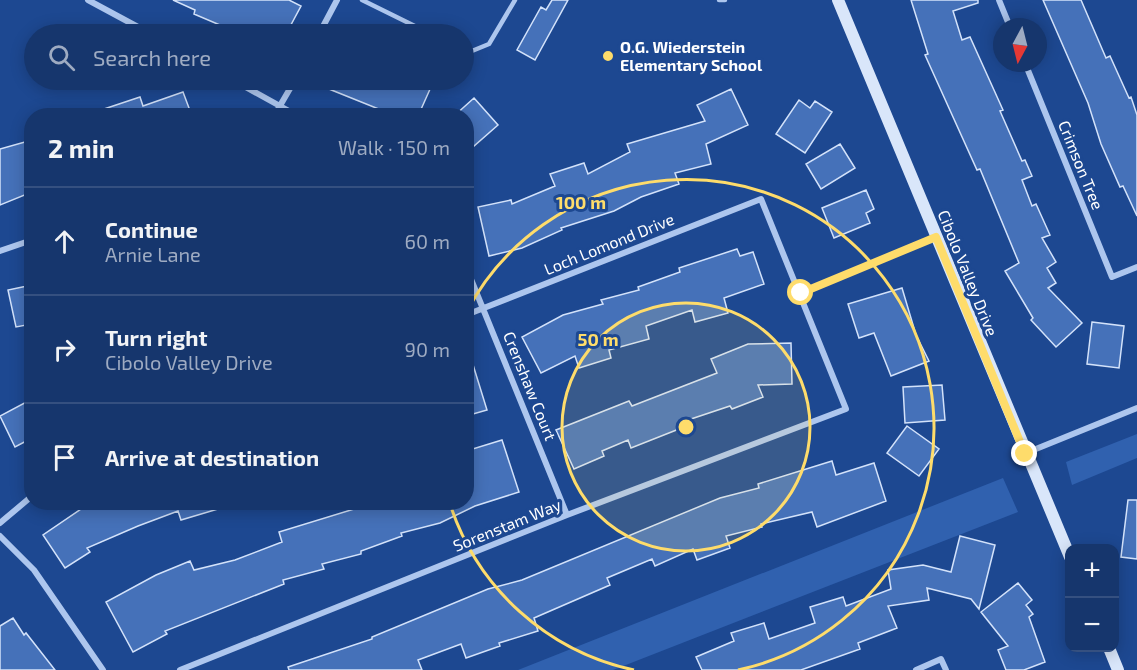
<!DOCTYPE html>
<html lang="en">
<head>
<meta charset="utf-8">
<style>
  :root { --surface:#16366d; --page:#1f3e72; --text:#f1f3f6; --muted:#9eabc2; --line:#355080 }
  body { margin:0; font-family:"Exo 2",sans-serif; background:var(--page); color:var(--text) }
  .controls { position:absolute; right:18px; bottom:18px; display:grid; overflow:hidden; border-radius:12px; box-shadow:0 3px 15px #0003 }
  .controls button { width:54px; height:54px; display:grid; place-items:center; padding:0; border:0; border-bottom:2px solid var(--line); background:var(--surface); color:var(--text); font:30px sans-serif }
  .compass { position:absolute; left:993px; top:18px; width:54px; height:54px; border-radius:50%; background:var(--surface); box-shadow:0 3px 15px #0003; rotate:187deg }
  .stop { position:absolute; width:18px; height:18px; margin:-14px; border:4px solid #fedc6b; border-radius:50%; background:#fff }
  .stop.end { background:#fedc6b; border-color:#fff; box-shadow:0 2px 6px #0008 }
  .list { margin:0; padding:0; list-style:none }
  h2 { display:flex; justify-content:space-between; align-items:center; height:78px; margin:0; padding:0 24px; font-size:26px }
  h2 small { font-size:20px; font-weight:400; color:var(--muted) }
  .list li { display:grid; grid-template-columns:39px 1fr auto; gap:18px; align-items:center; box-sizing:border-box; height:108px; padding:0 24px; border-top:2px solid var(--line) }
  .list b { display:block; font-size:22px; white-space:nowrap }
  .list p { margin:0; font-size:20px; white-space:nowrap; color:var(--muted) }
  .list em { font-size:20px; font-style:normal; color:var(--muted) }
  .icon { flex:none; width:33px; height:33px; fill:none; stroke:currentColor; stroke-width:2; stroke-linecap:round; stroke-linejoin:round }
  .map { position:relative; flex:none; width:1137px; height:670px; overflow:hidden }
  .search { position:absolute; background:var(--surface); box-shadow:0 3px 15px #0003; left:24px; top:24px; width:450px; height:66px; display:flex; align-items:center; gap:15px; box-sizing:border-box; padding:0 21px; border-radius:33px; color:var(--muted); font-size:22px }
  .panel { position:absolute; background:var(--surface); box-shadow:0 3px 15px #0003; left:24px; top:108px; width:450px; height:402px; border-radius:24px }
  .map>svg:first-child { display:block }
  .green { fill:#3061af }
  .building { fill:#4571b9; stroke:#d3e2fa; stroke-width:1.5 }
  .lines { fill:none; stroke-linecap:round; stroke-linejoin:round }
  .lane { stroke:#adc6ee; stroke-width:4.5 }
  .street { stroke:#adc6ee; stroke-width:6 }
  .secondary { stroke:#d9e6fa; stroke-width:12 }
  .route { stroke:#fedc6b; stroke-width:8 }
  .ring { fill:none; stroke:#fedc6b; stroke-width:3 }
  .poi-dot { fill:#fedc6b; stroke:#1d4891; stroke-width:2 }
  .labels { text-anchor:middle; stroke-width:6; stroke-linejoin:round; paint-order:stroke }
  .poi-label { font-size:16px; font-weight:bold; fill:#fff; stroke:#1d4891; text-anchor:start }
  .street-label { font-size:16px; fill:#fff; stroke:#1d4891 }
  .centre { fill:#fedc6b; stroke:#1d4891; stroke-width:3 }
  .ring-label { font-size:18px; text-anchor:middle; font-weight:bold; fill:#fedc6b; stroke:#1d4891; stroke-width:6; stroke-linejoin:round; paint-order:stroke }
</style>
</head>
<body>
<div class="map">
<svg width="1137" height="670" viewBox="0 0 1137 670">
  <rect width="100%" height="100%" fill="#1d4891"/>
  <!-- green -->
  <path class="green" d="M1137,434V458L1072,485L1066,462Z
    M1003,478L1018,512L613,670H518Z"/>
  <!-- building -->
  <path class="building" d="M173,0H289L301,6L286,34H241L194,14L195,10Z
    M552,0H568L535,60L517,50L541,7L546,10Z
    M911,0H978V3L953,11L962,40L970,37L1003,110L1000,111L1022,161L1025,160L1032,176L1022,180L1032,206L1036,204L1050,235L1042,238L1056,262L1047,268L1056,283L1048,288L1082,323L1056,347L1031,320L1033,318L1005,271L1019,263L980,169L977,170L925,55L928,54Z
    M1043,0H1081L1106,58L1110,56L1129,98L1131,97L1137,115V216L1123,186L1120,187L1101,144L1088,103Z
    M333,80H415L431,87L418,116H396L329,89Z
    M731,89L748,125L706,144L711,164L675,173L679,184L641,197L614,211L561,228L562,230L522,248L489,256L478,207L511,200L512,204L555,186L550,174L584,163L588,174L630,152L627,144L705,121L697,105Z
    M183,92L192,116H93L92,113L140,97L143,106Z
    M474,98L498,125L466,153V116H454Z
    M799,100L810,108L815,101L832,112L805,153L776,134Z
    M32,140V192L0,205V149Z
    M840,144L855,168L821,189L806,164Z
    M866,190L874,209L866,213L870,223L834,238L822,208Z
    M737,249L740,256L753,252L764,284L724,298L728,313L695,322L692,310L646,326L649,339L609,350L611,358L579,368L575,356L541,373L522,337L563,315L603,304L601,300L639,290L638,287L680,272L679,268Z
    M32,285V324L16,327L8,290Z
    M902,288L916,335L929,361L891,376L874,333L859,338L848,304Z
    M1092,322L1124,326L1119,368L1087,364Z
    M791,343L792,384L758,385L763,397L732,409L730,406L682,422L684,427L631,448L628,440L602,451L604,456L574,469L556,430L629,401L632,406L717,373L711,359L748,344Z
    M470,355L487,410L466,416V356Z
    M942,385L945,420L905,423L903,387Z
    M32,399V438L15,447L0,416Z
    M907,426L939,449L919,476L887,453Z
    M502,440L519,492L475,506L440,523L401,533L402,536L361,551V554L322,564L324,569L283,580L284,584L165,631L167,634L133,652L106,602L156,575L190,561L194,570L235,560L282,542L279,532L377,502H466V451Z
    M832,461L836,475L874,463L886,501L817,527L812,512L761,524L762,527L726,536L730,548L697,560L693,549L655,566L652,559L607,578L610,585L534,618L538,631L499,643L500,646L466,658L461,644L418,660L422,670H289L288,667L372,639V637L488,589L522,580L720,498L759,488L758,484Z
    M1128,500H1137V559L1121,557Z
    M82,502H228V506L181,520L178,511L138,526L87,548L90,552L65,568L43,535L84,507Z
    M960,536L995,545L979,609L971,599L927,588L929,600L888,606L897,628L858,643L860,649L801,670H702L696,657L734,641L731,633L764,623L769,639L815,623L810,607L843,597L846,606L891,589L888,570L923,565L951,572Z
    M1018,583L1032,600L1026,605L1033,614L1029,617L1045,662L1024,670H1006L998,650L1008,646L981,612Z
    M13,618L24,635L26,633L55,670H0V626Z"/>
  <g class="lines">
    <!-- lane -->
    <path class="lane" d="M362,0L431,34
      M719,0H725
      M464,51L467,53L489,44L515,0"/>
    <!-- street -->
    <path class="street" d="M88,0L151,34
      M999,0L1010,27
      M319,34L337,0
      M1025,63L1112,277L1137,267
      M233,80L298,116
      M274,116L295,80
      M0,251L32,240
      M466,267L567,515
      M801,293L936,237
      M1026,453L1137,408
      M0,523L32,496
      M0,536L34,570L103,670
      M180,670L567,515L846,409L761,199L466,315
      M916,670L941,659L946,670"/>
    <!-- secondary -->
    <path class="secondary" d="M838,0L1070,557
      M1109,648L1118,670"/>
  </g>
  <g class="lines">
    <!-- route -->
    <path class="route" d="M801,293L936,237L1025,454"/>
  </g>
  <!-- distance rings -->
  <circle cx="686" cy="427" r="124" fill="#fedc6b" fill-opacity=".12"/>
  <g class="ring">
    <circle cx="686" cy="427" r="124"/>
    <path d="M634 670A248 248 0 0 1 450 504M467 311A248 248 0 1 1 738 670"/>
  </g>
  <!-- markers -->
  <circle class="poi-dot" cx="608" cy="56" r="6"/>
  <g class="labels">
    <!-- poi labels -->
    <g class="poi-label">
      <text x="620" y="53">O.G. Wiederstein<tspan x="620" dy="18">Elementary School</tspan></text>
    </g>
    <!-- street labels -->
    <g class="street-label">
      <text transform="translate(1081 165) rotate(68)" y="6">Crimson Tree</text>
      <text transform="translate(609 244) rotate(-22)" y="6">Loch Lomond Drive</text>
      <text transform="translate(968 273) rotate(68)" y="6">Cibolo Valley Drive</text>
      <text transform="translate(530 386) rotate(68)" y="6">Crenshaw Court</text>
      <text transform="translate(507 525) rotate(-22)" y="6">Sorenstam Way</text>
    </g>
  </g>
  <circle cx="686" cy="427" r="9" class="centre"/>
  <g class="ring-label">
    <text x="581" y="209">100 m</text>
    <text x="598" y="346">50 m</text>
  </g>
</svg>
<div class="controls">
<button>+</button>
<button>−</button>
</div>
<svg class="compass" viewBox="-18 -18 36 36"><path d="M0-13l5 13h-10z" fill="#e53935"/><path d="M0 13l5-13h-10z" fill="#9eabc2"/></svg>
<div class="stop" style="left:801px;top:293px"></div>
<div class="stop end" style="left:1025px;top:454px"></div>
<div class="search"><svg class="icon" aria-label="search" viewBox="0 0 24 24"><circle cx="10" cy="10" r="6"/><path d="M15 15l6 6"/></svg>Search here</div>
<section class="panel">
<h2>2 min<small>Walk · 150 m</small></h2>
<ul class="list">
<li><svg class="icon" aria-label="ahead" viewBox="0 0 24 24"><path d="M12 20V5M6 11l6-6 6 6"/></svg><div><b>Continue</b><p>Arnie Lane</p></div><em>60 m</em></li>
<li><svg class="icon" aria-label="right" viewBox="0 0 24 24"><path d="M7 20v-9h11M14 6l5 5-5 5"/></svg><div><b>Turn right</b><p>Cibolo Valley Drive</p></div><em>90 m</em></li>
<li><svg class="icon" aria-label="arrive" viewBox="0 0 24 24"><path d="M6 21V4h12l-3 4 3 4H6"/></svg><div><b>Arrive at destination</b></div></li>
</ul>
</section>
</div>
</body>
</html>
